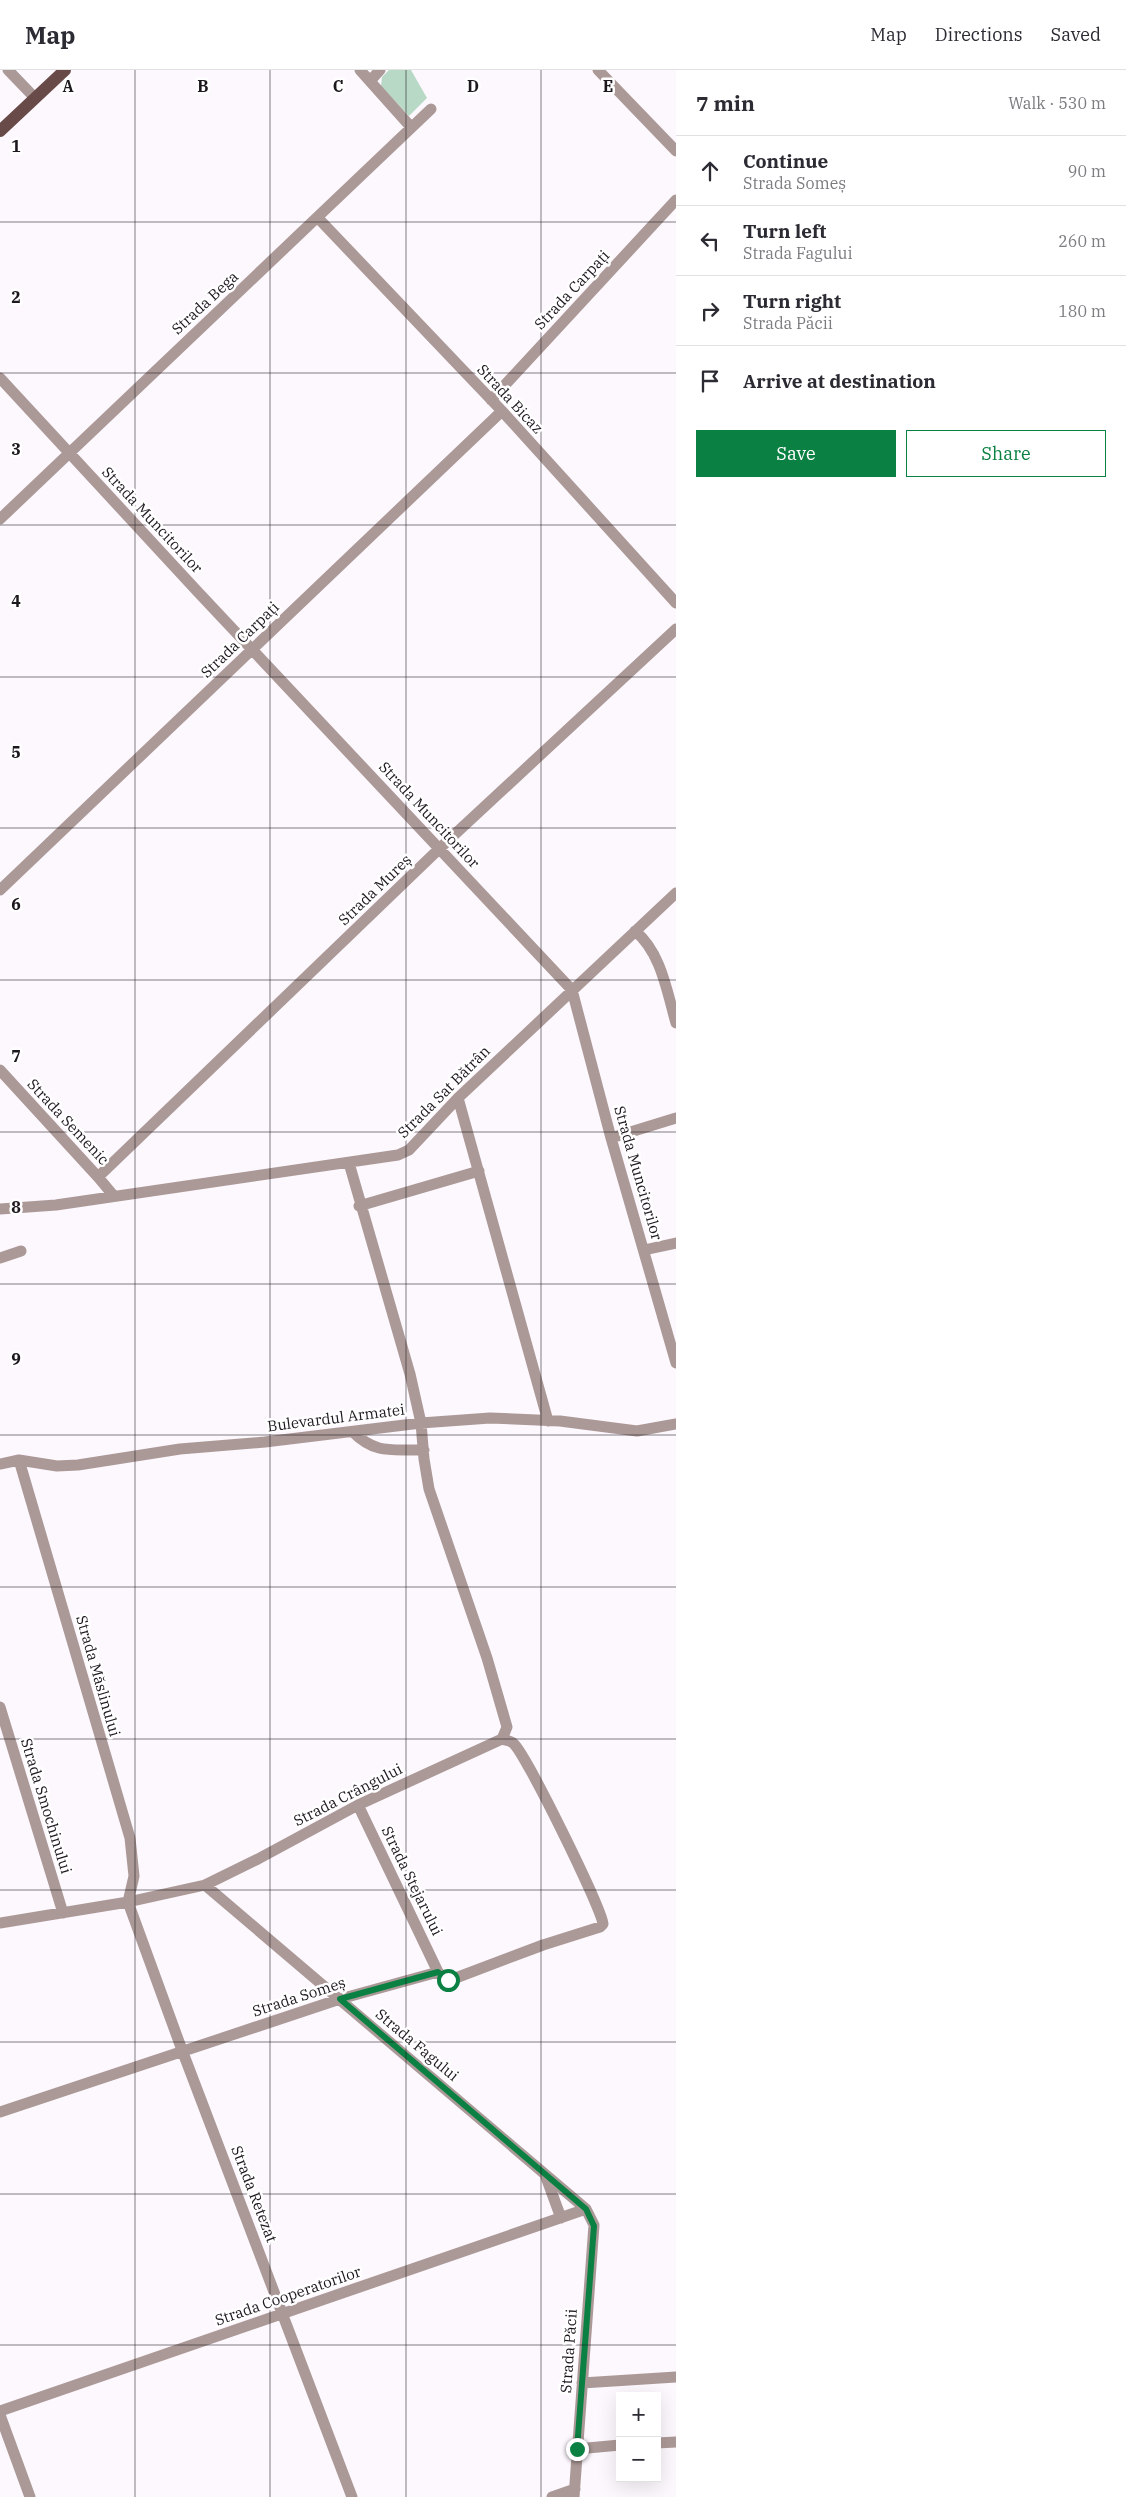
<!DOCTYPE html>
<html lang="en">
<head>
<meta charset="utf-8">
<style>
  :root { --surface:#fff; --page:#f7f7f7; --text:#2b2b33; --muted:#7c7c81; --line:#e1e1e2; --accent:#0b8043 }
  body { margin:0; font-family:"IBM Plex Serif",serif; background:var(--page); color:var(--text) }
  .controls { position:absolute; right:15px; bottom:15px; display:grid; overflow:hidden; border-radius:0px; box-shadow:0 5px 20px #0002 }
  .controls button { width:45px; height:45px; display:grid; place-items:center; padding:0; border:0; border-bottom:1px solid var(--line); background:var(--surface); color:var(--text); font:25px sans-serif }
  .stop { position:absolute; width:15px; height:15px; margin:-11px; border:4px solid #0b8043; border-radius:50%; background:#fff }
  .stop.end { background:#0b8043; border-color:#fff; box-shadow:0 1px 5px #0008 }
  .list { margin:0; padding:0; list-style:none }
  h2 { display:flex; justify-content:space-between; align-items:center; height:65px; margin:0; padding:0 20px; font-size:21px }
  h2 small { font-size:16px; font-weight:400; color:var(--muted) }
  .list li { display:grid; grid-template-columns:32px 1fr auto; gap:15px; align-items:center; box-sizing:border-box; height:70px; padding:0 20px; border-top:1px solid var(--line) }
  .list b { display:block; font-size:19px; white-space:nowrap }
  .list p { margin:0; font-size:16px; white-space:nowrap; color:var(--muted) }
  .list em { font-size:16px; font-style:normal; color:var(--muted) }
  .actions { display:flex; gap:10px; padding:15px 20px }
  .actions a { flex:1; padding:11px 0; border:1px solid var(--accent); border-radius:0px; text-align:center; font-size:18px; color:var(--accent) }
  .actions .main { background:var(--accent); color:#fff }
  .icon { flex:none; width:28px; height:28px; fill:none; stroke:currentColor; stroke-width:2; stroke-linecap:round; stroke-linejoin:round }
  .map { position:relative; flex:none; width:676px; height:2427px; overflow:hidden }
  header { display:flex; align-items:center; gap:30px; box-sizing:border-box; height:70px; padding:0 25px; background:var(--surface); border-bottom:1px solid var(--line) }
  header strong { font-size:24px }
  nav { display:flex; gap:28px; margin-inline-start:auto; font-size:18px }
  main { display:flex }
  aside { flex:1; background:var(--surface) }
  .map>svg:first-child { display:block }
  .green { fill:#b9d9c7 }
  .lines { fill:none; stroke-linecap:round; stroke-linejoin:round }
  .minor { stroke:#ab9997; stroke-width:11 }
  .major { stroke:#684b48; stroke-width:12 }
  .route { stroke:#0b8043; stroke-width:6 }
  .grid { fill:none; stroke:#1d181e; stroke-width:1; stroke-opacity:0.55 }
  .labels { text-anchor:middle; stroke-width:5; stroke-linejoin:round; paint-order:stroke }
  .street-label { font-size:15px; fill:#1d181e; stroke:#fff }
  .grid-label { font-size:16px; text-anchor:middle; font-weight:bold; fill:#1d181e; stroke:#fff; stroke-width:5; stroke-linejoin:round; paint-order:stroke }
</style>
</head>
<body>
<header>
<strong>Map</strong>
<nav><a>Map</a><a>Directions</a><a>Saved</a></nav>
</header>
<main>
<div class="map">
<svg width="676" height="2427" viewBox="0 0 676 2427">
  <rect width="100%" height="100%" fill="#fdf7fe"/>
  <!-- green -->
  <path class="green" d="M389,0H411L427,28L409,46L381,16L382,7Z"/>
  <g class="lines">
    <!-- minor -->
    <path class="minor" d="M8,0L35,28
      M360,0L410,56
      M598,0L676,81
      M370,11L380,0
      M318,148L502,341L676,533
      M0,308L197,521L572,920L611,1068L676,1293
      M491,330L676,130
      M0,449L431,39
      M0,820L502,341
      M635,861C661,882 667,922 676,953
      M0,1000L98,1107L113,1125
      M458,1028L548,1351
      M611,1068L676,1048
      M349,1093L410,1304L421,1353L424,1389L429,1419L487,1588L507,1657L502,1669
      M98,1107L440,778L676,559
      M359,1136L479,1101
      M0,1139L56,1135L398,1085L409,1080L458,1028L676,823
      M644,1180L676,1173
      M0,1188L21,1181
      M353,1362C376,1385 393,1379 424,1380
      M19,1390L130,1768L134,1806L128,1832
      M0,1394L19,1390L57,1396L78,1395L180,1379L265,1372L421,1353L490,1348L560,1351L637,1361L676,1354
      M0,1637L63,1843
      M205,1815L586,2139L594,2155L574,2427
      M128,1832L182,1980L352,2427
      M0,1853L128,1832L205,1815L258,1789L358,1735L502,1669C505,1670 511,1671 513,1673C525,1682 601,1837 603,1854L600,1857L543,1875L453,1909L444,1908L438,1902L358,1735
      M0,2042L340,1929L438,1902
      M546,2107L561,2148
      M582,2313L676,2307
      M0,2341L586,2139
      M0,2345L30,2427
      M657,2373L676,2372
      M577,2379L620,2375
      M552,2427L575,2419"/>
    <!-- major -->
    <path class="major" d="M0,61L65,0"/>
  </g>
  <g class="lines">
    <!-- route -->
    <path class="route" d="M448,1910L438,1902L340,1929L586,2139L594,2156L577,2379"/>
  </g>
  <!-- grid -->
  <path class="grid" d="M135,0V2427M270,0V2427M406,0V2427M541,0V2427M0,152H676M0,303H676M0,455H676M0,607H676M0,758H676M0,910H676M0,1062H676M0,1214H676M0,1365H676M0,1517H676M0,1669H676M0,1820H676M0,1972H676M0,2124H676M0,2275H676"/>
  <g class="labels">
    <!-- street labels -->
    <g class="street-label">
      <text transform="translate(572 220) rotate(-47)" y="5">Strada Carpați</text>
      <text transform="translate(205 233) rotate(-43)" y="5">Strada Bega</text>
      <text transform="translate(510 329) rotate(47)" y="5">Strada Bicaz</text>
      <text transform="translate(152 450) rotate(47)" y="5">Strada Muncitorilor</text>
      <text transform="translate(240 570) rotate(-44)" y="5">Strada Carpați</text>
      <text transform="translate(429 745) rotate(47)" y="5">Strada Muncitorilor</text>
      <text transform="translate(375 820) rotate(-44)" y="5">Strada Mureș</text>
      <text transform="translate(444 1022) rotate(-45)" y="5">Strada Sat Bătrân</text>
      <text transform="translate(68 1052) rotate(47)" y="5">Strada Semenic</text>
      <text transform="translate(638 1103) rotate(74)" y="5">Strada Muncitorilor</text>
      <text transform="translate(336 1348) rotate(-7)" y="5">Bulevardul Armatei</text>
      <text transform="translate(98 1606) rotate(74)" y="5">Strada Măslinului</text>
      <text transform="translate(348 1725) rotate(-27)" y="5">Strada Crângului</text>
      <text transform="translate(46 1736) rotate(73)" y="5">Strada Smochinului</text>
      <text transform="translate(412 1811) rotate(64)" y="5">Strada Stejarului</text>
      <text transform="translate(299 1927) rotate(-18)" y="5">Strada Someș</text>
      <text transform="translate(417 1975) rotate(40)" y="5">Strada Fagului</text>
      <text transform="translate(254 2124) rotate(69)" y="5">Strada Retezat</text>
      <text transform="translate(288 2226) rotate(-19)" y="5">Strada Cooperatorilor</text>
      <text transform="translate(569 2281) rotate(-86)" y="5">Strada Păcii</text>
    </g>
  </g>
  <g class="grid-label">
    <text x="68" y="22">A</text>
    <text x="203" y="22">B</text>
    <text x="338" y="22">C</text>
    <text x="473" y="22">D</text>
    <text x="608" y="22">E</text>
    <text x="16" y="82">1</text>
    <text x="16" y="233">2</text>
    <text x="16" y="385">3</text>
    <text x="16" y="537">4</text>
    <text x="16" y="688">5</text>
    <text x="16" y="840">6</text>
    <text x="16" y="992">7</text>
    <text x="16" y="1143">8</text>
    <text x="16" y="1295">9</text>
  </g>
</svg>
<div class="controls">
<button>+</button>
<button>−</button>
</div>
<div class="stop" style="left:448px;top:1910px"></div>
<div class="stop end" style="left:577px;top:2379px"></div>
</div>
<aside>
<h2>7 min<small>Walk · 530 m</small></h2>
<ul class="list">
<li><svg class="icon" aria-label="ahead" viewBox="0 0 24 24"><path d="M12 20V5M6 11l6-6 6 6"/></svg><div><b>Continue</b><p>Strada Someș</p></div><em>90 m</em></li>
<li><svg class="icon" aria-label="left" viewBox="0 0 24 24"><path d="M17 20v-9H6M10 6l-5 5 5 5"/></svg><div><b>Turn left</b><p>Strada Fagului</p></div><em>260 m</em></li>
<li><svg class="icon" aria-label="right" viewBox="0 0 24 24"><path d="M7 20v-9h11M14 6l5 5-5 5"/></svg><div><b>Turn right</b><p>Strada Păcii</p></div><em>180 m</em></li>
<li><svg class="icon" aria-label="arrive" viewBox="0 0 24 24"><path d="M6 21V4h12l-3 4 3 4H6"/></svg><div><b>Arrive at destination</b></div></li>
</ul>
<div class="actions"><a class="main">Save</a><a>Share</a></div>
</aside>
</main>
</body>
</html>
